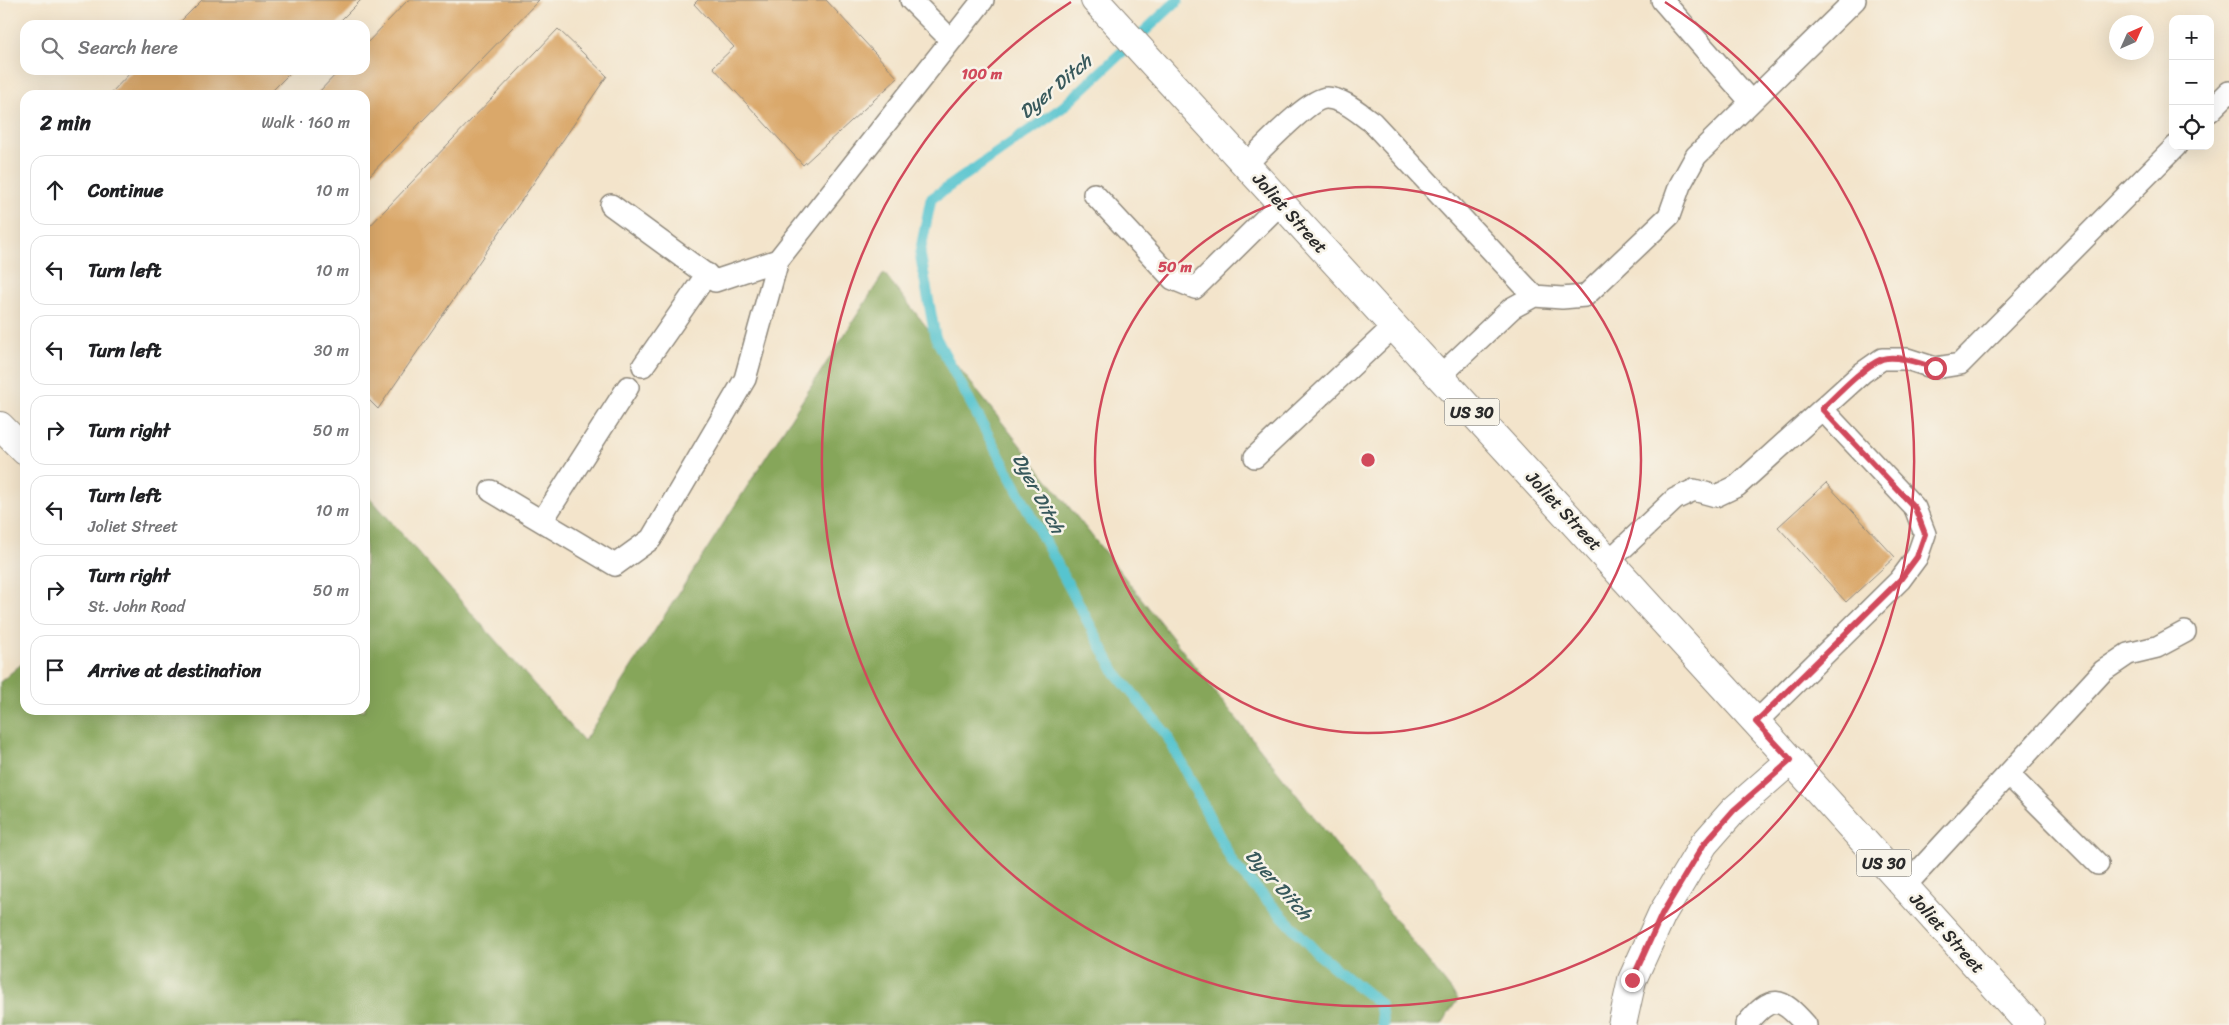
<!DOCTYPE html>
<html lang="en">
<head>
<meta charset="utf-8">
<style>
  :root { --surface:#fff; --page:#f6f6f6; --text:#202124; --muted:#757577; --line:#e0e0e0 }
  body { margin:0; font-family:Sriracha,sans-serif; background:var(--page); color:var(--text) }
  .controls { position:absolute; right:15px; top:15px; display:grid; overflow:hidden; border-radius:10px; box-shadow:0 5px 20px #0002 }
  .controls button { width:45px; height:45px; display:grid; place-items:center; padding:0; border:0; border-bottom:1px solid var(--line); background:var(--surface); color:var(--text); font:25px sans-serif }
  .compass { position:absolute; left:2109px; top:15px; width:45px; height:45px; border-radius:50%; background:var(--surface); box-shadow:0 5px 20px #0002; rotate:45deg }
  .stop { position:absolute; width:15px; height:15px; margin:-11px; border:4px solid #d1495b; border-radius:50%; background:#fff }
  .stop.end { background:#d1495b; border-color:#fff; box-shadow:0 1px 5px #0008 }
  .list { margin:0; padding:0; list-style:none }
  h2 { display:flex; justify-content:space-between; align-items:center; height:65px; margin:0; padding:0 20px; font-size:21px }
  h2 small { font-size:16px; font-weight:400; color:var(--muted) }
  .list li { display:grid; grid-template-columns:32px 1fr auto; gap:15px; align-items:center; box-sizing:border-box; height:70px; margin:0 10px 10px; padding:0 10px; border:1px solid var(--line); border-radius:15px }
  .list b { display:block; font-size:19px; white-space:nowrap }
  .list p { margin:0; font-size:16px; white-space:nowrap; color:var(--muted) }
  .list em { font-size:16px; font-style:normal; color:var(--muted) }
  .icon { flex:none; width:28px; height:28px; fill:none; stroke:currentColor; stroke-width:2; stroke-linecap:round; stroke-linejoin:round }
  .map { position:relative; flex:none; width:2229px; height:1025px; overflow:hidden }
  .search { position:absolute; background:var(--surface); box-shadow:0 5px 20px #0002; left:20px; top:20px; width:350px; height:55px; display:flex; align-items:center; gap:12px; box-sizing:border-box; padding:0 18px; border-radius:15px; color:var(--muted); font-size:19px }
  .panel { position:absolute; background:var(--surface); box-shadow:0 5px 20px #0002; left:20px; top:90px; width:350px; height:625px; border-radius:15px }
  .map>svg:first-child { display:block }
  .forest { fill:#86a65a; stroke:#586842 }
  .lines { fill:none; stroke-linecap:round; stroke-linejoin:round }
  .stream { stroke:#57c4cf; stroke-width:11 }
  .building { fill:#daa86a }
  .lane-casing { stroke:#8f887b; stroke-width:24 }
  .street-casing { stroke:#8f887b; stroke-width:30 }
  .primary-casing { stroke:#8f887b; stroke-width:30 }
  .lane { stroke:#fff; stroke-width:21 }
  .street { stroke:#fff; stroke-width:28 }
  .primary { stroke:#fff; stroke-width:28 }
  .route { stroke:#d1495b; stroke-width:6 }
  .ring { fill:none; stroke:#d1495b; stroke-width:2.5 }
  .labels { text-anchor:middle; stroke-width:5; stroke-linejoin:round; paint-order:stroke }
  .shield { fill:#f7f3e8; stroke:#686764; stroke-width:1 }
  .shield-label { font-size:16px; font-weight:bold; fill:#2b2b2b }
  .street-label { font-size:18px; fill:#2b2b2b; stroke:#f7f3e8 }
  .water-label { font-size:19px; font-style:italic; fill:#38595c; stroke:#f7f3e8 }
  .centre { fill:#d1495b; stroke:#f7f3e8; stroke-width:2.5 }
  .ring-label { font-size:15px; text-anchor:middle; font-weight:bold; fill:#d1495b; stroke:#f7f3e8; stroke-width:5; stroke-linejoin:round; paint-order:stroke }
</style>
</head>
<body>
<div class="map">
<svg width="2229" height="1025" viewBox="0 0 2229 1025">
  <rect width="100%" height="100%" fill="#f7f3e8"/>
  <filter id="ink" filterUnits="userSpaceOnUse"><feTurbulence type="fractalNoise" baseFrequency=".02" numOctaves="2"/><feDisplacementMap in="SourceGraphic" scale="10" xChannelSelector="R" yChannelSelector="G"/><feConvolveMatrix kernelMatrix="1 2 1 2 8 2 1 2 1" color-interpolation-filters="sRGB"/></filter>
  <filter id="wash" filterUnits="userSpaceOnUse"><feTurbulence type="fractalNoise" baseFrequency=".0096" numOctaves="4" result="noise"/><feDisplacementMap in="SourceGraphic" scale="20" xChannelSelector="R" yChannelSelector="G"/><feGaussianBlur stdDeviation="1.12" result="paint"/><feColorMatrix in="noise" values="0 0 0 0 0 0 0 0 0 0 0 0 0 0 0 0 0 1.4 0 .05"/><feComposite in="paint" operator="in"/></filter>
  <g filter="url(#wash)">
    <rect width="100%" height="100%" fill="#f3e4cb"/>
    <!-- forest -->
    <path class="forest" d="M884,273L1458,999L1441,1025H0V682L25,661V710H365V492L584,741Z"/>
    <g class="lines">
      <!-- stream -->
      <path class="stream" d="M1178,0L1063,107L931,199L920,253L935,336L1115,672L1167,735L1234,865L1317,953L1380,1004L1383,1025"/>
    </g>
    <g id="blocks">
      <!-- building -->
      <path class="building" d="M202,0H361L336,25H177Z
        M408,0H539L365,180V95H316L340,70H365V45Z
        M698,0H826L898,78L803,165L713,67L734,47L694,4Z
        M558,29L607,76L378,409L365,396V231Z
        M133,70H293L268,95H109Z
        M1826,483L1895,557L1846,602L1778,527Z"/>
    </g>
  </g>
  <g filter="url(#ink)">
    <use href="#blocks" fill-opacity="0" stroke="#8f887b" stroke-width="1"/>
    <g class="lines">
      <defs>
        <path id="lane" d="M911,0L951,40
          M1662,0L1751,102
          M2210,111L2229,92
          M1246,164C1260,151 1310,97 1327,98C1344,99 1359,113 1372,122L1534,296
          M1094,194L1173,279L1195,288L1281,203
          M611,205L715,281L778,260
          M643,366L707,274
          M1440,376L1512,308L1534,296L1562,298L1585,296L1669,216L1680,185L1696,156L1855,0
          M1255,457L1394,326
          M491,491L615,565L651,539L745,379L778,260L983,0
          M542,521L628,387
          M1609,561L1675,499L1694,490L1716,496L1737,486L1862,373L1882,359H1907L1935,368L1960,364L2176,146
          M1756,722L1900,580L1917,557L1925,534L1915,508L1822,409
          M2008,774L2098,864
          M1905,886L2103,671L2128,654L2157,647L2185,632
          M1746,1025C1772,993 1781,997 1806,1025"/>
        <path id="street" d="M0,426L25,451
          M1622,1025L1632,980L1662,914L1704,844L1734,810L1791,760"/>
        <path id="primary" d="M1095,0L1756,722L2030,1025"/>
      </defs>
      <!-- lane casing -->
      <use href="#lane" class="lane-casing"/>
      <!-- street casing -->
      <use href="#street" class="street-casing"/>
      <!-- primary casing -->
      <use href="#primary" class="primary-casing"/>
      <!-- lane -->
      <use href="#lane" class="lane"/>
      <!-- street -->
      <use href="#street" class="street"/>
      <!-- primary -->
      <use href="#primary" class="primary"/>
    </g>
  </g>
  <g class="lines" filter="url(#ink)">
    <!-- route -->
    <path class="route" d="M1632,980L1662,914L1704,844L1734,810L1791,760L1756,722L1900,580L1917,557L1925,534L1915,508L1822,409C1836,396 1864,366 1882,359C1897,354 1921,364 1935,368"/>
  </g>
  <!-- distance rings -->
  <g class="ring">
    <circle cx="1368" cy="460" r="273"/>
    <path d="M1665 2A546 546 0 1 1 1071 2"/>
  </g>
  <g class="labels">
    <!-- shield labels -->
    <g class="shield">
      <rect x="1444.5" y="398.5" width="55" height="27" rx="4"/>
      <rect x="1856.5" y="849.5" width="55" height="27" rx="4"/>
    </g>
    <g class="shield-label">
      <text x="1472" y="418">US 30</text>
      <text x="1884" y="869">US 30</text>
    </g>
    <!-- street labels -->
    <g class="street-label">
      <text transform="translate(1290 213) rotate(48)" y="6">Joliet Street</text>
      <text transform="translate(1564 511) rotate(47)" y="6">Joliet Street</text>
      <text transform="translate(1947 933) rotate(48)" y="6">Joliet Street</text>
    </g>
    <!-- water labels -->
    <g class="water-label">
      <text transform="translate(1055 86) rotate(-40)" y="7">Dyer Ditch</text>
      <text transform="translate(1039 493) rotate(62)" y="7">Dyer Ditch</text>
      <text transform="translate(1279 884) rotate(48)" y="7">Dyer Ditch</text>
    </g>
  </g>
  <circle cx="1368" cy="460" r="8" class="centre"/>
  <g class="ring-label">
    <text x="982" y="79">100 m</text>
    <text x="1175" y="272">50 m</text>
  </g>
</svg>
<div class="controls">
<button>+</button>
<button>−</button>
<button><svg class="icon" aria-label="locate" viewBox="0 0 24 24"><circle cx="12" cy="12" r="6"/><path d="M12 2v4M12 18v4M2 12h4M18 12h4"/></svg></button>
</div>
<svg class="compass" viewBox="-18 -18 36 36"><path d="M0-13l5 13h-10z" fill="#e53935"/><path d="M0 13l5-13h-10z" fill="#757577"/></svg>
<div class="stop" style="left:1935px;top:368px"></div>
<div class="stop end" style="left:1632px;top:980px"></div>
<div class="search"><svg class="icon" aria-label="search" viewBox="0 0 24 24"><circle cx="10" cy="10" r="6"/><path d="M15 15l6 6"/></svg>Search here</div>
<section class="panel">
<h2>2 min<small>Walk · 160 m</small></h2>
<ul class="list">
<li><svg class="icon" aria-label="ahead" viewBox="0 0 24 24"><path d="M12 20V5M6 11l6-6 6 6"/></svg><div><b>Continue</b></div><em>10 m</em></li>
<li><svg class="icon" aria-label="left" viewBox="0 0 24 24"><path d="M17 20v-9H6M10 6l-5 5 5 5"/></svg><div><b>Turn left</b></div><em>10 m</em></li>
<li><svg class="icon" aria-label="left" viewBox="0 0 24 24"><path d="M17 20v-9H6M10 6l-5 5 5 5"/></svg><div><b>Turn left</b></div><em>30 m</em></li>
<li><svg class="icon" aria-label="right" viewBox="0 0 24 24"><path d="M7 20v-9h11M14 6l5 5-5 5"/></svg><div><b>Turn right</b></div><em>50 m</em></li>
<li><svg class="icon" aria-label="left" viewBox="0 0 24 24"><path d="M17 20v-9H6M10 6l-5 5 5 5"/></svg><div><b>Turn left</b><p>Joliet Street</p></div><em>10 m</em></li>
<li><svg class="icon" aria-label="right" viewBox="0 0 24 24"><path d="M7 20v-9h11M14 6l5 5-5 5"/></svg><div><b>Turn right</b><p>St. John Road</p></div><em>50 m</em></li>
<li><svg class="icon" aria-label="arrive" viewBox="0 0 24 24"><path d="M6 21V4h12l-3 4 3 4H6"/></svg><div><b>Arrive at destination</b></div></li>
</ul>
</section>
</div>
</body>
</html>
